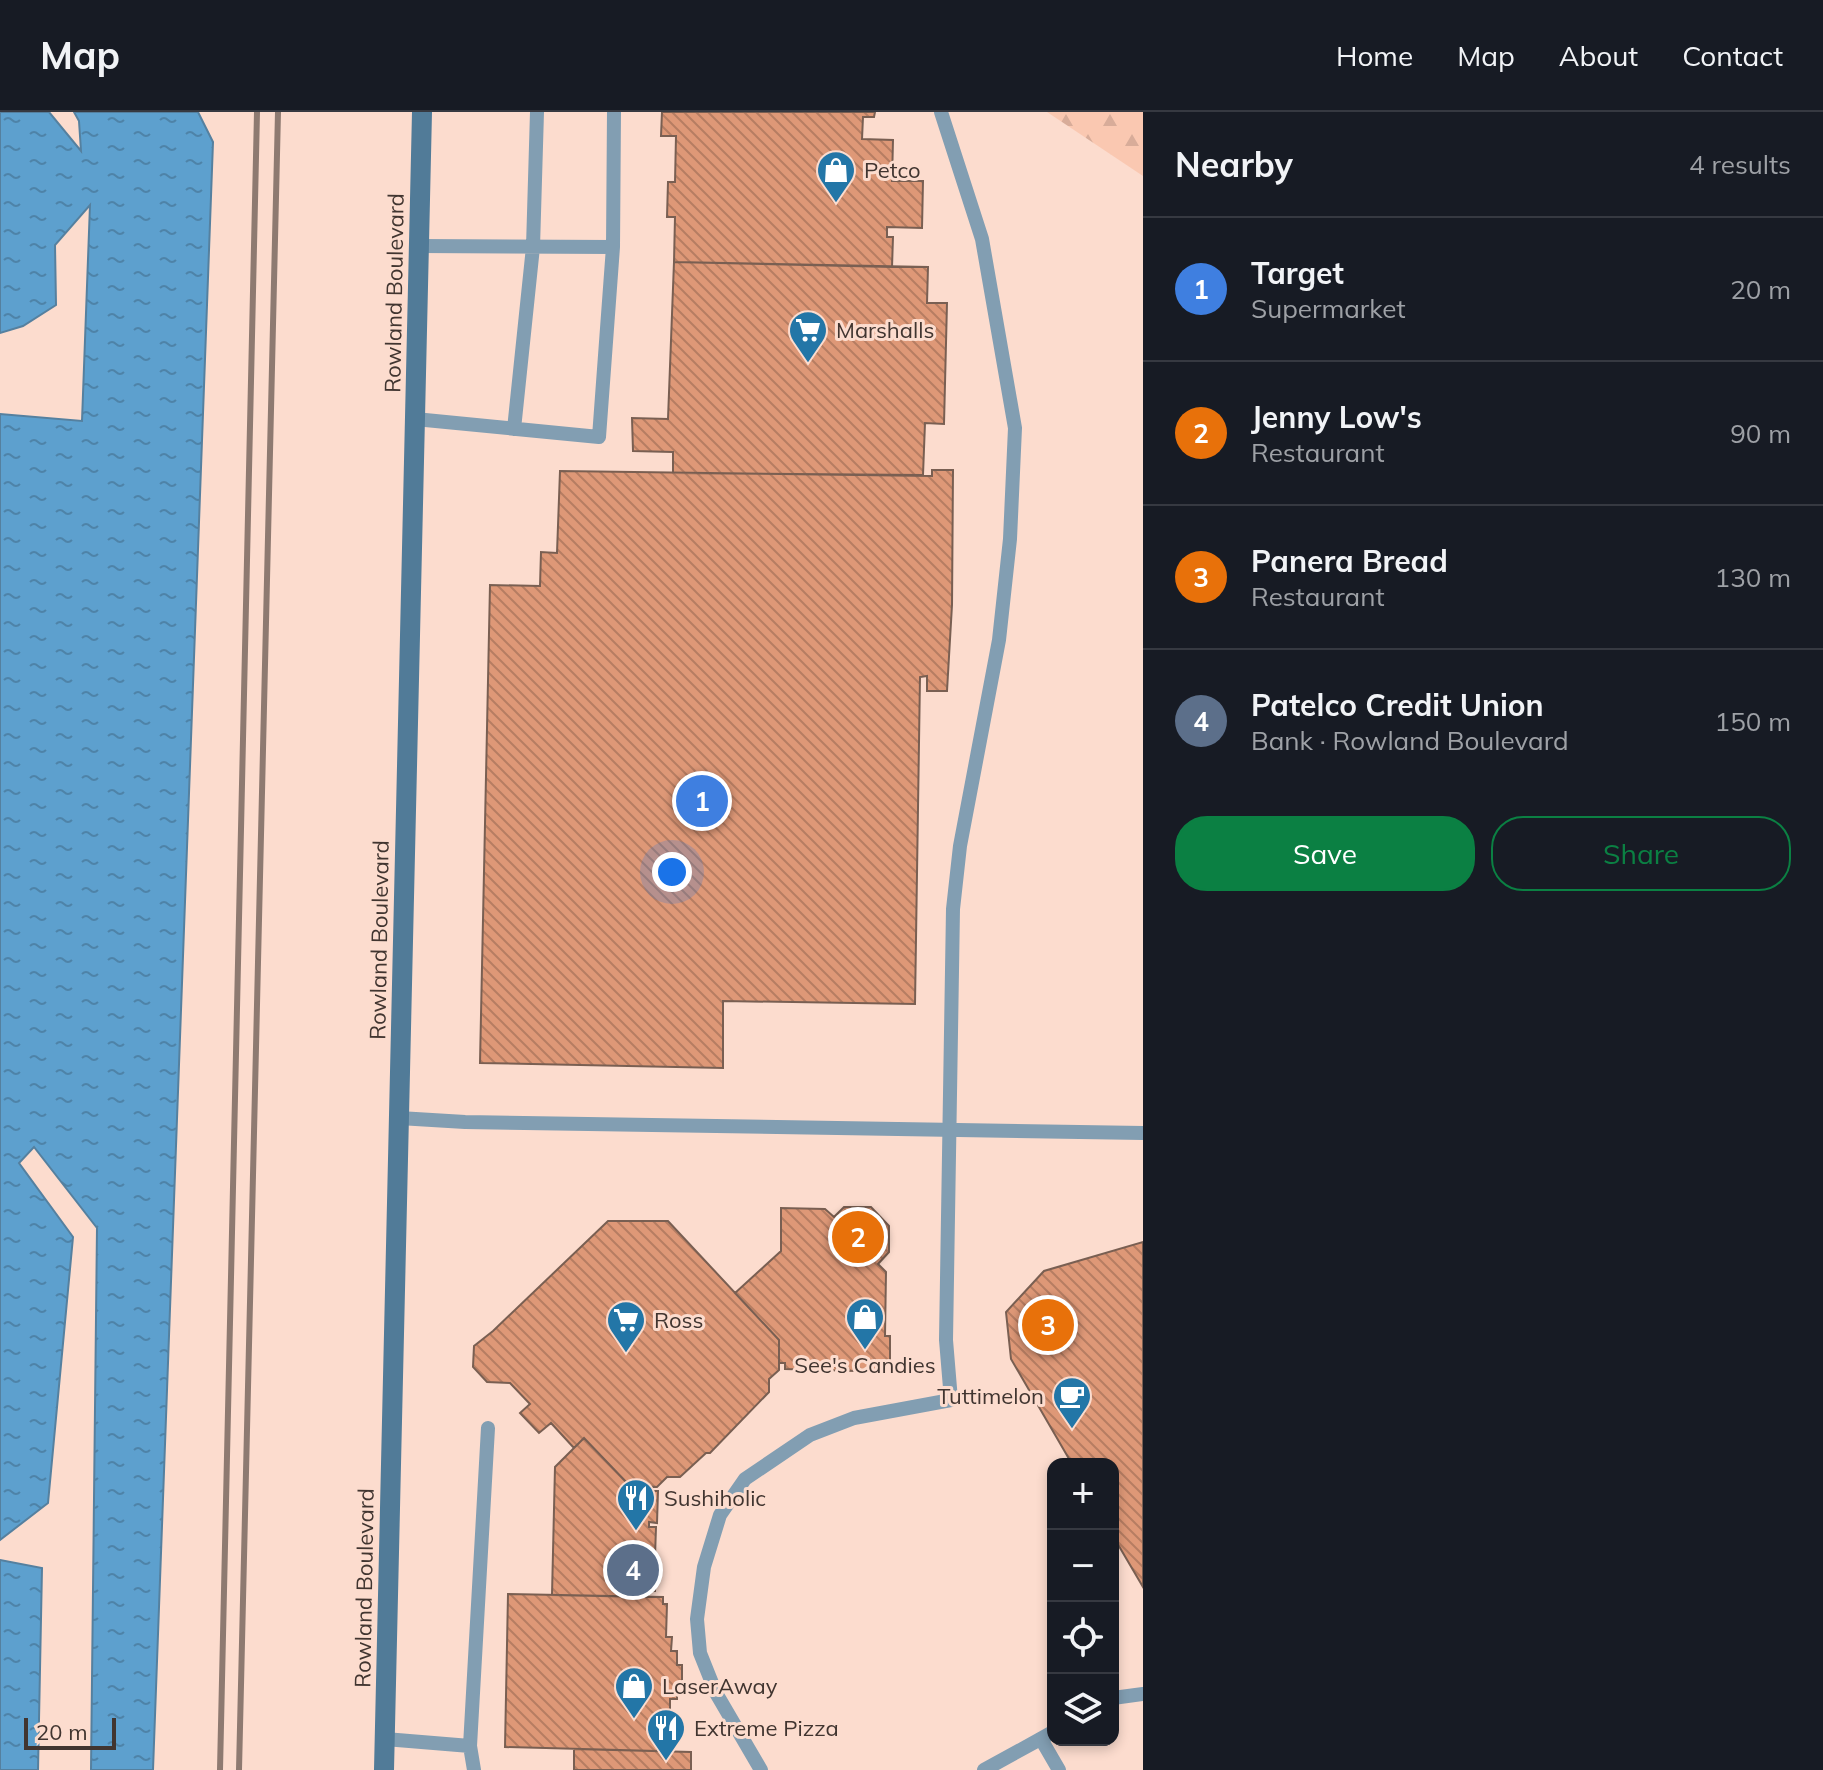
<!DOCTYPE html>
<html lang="en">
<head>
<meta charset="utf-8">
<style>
  :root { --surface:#171b24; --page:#20242c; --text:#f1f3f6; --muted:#9ea1a6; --line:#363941; --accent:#0b8043 }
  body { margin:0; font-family:Mulish,sans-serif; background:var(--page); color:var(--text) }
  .controls { position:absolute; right:24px; bottom:24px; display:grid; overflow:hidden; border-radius:16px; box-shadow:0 4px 12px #0003 }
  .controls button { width:72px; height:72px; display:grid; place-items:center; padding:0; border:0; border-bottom:2px solid var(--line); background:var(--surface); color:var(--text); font:40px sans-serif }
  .scale { position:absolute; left:24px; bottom:20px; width:92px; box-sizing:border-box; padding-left:8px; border:4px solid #413530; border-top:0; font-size:22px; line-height:28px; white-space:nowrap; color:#413530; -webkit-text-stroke:6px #fcdcce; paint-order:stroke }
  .you { position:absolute; left:672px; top:760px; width:28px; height:28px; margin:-20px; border:6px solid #fff; border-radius:50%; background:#1a73e8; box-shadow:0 0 0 12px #1a73e833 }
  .badge { display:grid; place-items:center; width:52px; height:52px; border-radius:50%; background:var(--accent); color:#fff; font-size:26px; font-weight:700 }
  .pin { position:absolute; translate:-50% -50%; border:4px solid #fff; box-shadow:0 2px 8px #0006 }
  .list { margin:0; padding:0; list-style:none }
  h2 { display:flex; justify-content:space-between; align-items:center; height:104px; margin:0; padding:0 32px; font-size:34px }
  h2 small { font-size:26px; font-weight:400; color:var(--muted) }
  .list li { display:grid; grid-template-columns:52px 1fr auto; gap:24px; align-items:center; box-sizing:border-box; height:144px; padding:0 32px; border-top:2px solid var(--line) }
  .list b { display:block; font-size:30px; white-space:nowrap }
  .list p { margin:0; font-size:26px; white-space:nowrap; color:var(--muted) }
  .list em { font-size:26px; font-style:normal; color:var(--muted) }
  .actions { display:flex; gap:16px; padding:24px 32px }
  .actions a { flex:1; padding:18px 0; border:2px solid var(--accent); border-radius:32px; text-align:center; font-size:28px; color:var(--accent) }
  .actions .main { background:var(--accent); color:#fff }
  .icon { flex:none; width:44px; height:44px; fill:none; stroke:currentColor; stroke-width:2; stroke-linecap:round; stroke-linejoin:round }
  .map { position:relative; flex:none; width:1143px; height:1658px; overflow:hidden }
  header { display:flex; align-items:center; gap:48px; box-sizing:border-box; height:112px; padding:0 40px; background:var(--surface); border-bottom:2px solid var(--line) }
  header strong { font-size:38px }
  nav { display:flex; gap:44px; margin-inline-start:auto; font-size:28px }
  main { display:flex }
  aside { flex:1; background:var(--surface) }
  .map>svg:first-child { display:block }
  .forest { fill:url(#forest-firs) }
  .water { fill:url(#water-ripples); stroke:#55809f; stroke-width:2 }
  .building { fill:url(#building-back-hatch); stroke:#795f52; stroke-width:2 }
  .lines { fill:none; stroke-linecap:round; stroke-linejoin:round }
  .lane { stroke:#829eb2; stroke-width:14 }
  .secondary { stroke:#517b98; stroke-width:20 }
  .rail { stroke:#8e7a71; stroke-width:6 }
  .labels { text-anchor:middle; stroke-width:6; stroke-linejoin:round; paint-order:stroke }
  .poi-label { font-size:22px; fill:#413530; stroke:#fcdcce; text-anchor:start }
  .street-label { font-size:22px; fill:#413530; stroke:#fcdcce }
</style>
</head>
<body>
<header>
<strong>Map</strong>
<nav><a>Home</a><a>Map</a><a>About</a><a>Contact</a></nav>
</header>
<main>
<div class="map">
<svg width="1143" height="1658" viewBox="0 0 1143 1658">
  <defs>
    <pattern id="forest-firs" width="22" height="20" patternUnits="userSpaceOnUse" patternTransform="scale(2)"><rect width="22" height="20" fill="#fac8b1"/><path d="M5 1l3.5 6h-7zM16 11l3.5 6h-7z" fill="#d8ac99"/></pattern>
    <pattern id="water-ripples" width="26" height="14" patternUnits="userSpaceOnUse" patternTransform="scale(2)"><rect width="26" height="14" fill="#5da0ce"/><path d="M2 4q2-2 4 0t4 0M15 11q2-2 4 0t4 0" fill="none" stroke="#4e83a8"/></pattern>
    <pattern id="building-back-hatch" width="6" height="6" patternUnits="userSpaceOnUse" patternTransform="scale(2)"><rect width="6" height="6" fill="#de9877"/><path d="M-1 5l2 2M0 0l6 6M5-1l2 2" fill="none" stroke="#b67d62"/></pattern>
  </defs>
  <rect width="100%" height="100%" fill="#fcdcce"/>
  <!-- forest -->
  <path class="forest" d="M1047,0H1143V64Z"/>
  <!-- water -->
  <path class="water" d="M0,0H49L81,39L79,9L74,0H198L213,30L153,1658H91L97,1116L34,1035L19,1051L73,1125L48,1391L0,1428V302L82,309L90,93L55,133L56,193L23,214L0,221Z
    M0,1448L42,1456L38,1658H0Z"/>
  <!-- building -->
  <path class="building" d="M662,0H875L874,5H863L862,27L893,28L892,69H923L922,116L887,115V125H893L892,155L674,150L675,105H667L668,70H675L676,24H661Z
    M674,150L928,155L927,191H947L944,312L925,311L923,363L673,361V340L633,339L632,306L668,307Z
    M932,358H953L952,493L947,579H927V564L920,565L915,892L723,889V956L480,951L490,473L540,474L541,440L557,441L560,359L932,364Z
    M844,1095H871L889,1114V1140L878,1152L886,1160L885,1224H890V1260L785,1257V1251H779V1228L735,1181L781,1139V1096L825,1097L834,1105Z
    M608,1109H668L779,1228V1258L769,1267V1280L710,1341H706L680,1365H667L657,1375L629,1373L584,1326L574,1336L551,1311L539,1321L520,1301L530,1292L510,1271L487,1270L473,1255L474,1234L493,1219Z
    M1143,1130V1475L1113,1424V1352H1072L1011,1247L1006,1200L1044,1159Z
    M584,1326L629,1373L651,1375L652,1379H658L657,1411L649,1410V1415H656L655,1445H650L649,1449H656L655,1479H648V1485L552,1483L555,1355Z
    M508,1482L663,1485V1492H667L666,1525H672L671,1539H677V1553H682V1574H677V1587H670V1600H663V1632H657V1639L505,1635Z
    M574,1637L691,1640V1658H574Z"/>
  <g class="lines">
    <!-- lane -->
    <path class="lane" d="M613,135L614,0
      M415,307L599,325L613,135L419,134
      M514,317L533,135L537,0
      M399,1006L465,1010L1143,1021
      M1113,1586L1143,1582
      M385,1627L470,1634L474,1658
      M1041,1627L1059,1658
      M470,1634L488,1316
      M761,1658L716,1581L700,1541L697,1507L704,1455L720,1403L745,1367L810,1323L854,1306L951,1288L946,1228L953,797L960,734L999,528L1010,427L1015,316L982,127L941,0
      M984,1658L1053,1620"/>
    <!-- secondary -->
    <path class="secondary" d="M384,1658L422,0"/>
    <!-- rail -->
    <path class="rail" d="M220,1658L257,0
      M239,1658L278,0"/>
  </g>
  <!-- icons -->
  <defs>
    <symbol id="shop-pin" viewBox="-11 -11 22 30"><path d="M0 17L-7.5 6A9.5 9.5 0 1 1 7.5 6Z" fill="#2376a7" stroke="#fcdcce"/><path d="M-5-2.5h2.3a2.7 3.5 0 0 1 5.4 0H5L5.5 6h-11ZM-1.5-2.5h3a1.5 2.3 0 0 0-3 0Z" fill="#fff"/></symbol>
    <symbol id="supermarket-pin" viewBox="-11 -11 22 30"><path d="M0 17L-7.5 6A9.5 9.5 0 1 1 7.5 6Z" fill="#2376a7" stroke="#fcdcce"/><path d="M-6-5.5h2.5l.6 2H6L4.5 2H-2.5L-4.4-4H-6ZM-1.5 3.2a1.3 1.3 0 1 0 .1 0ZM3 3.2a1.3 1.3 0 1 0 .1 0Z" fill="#fff"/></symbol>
    <symbol id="cafe-pin" viewBox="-11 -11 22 30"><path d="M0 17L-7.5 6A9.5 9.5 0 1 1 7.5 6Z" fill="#2376a7" stroke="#fcdcce"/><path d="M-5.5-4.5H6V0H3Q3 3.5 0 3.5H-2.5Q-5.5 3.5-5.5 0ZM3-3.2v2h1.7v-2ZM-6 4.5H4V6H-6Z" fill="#fff"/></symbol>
    <symbol id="restaurant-pin" viewBox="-11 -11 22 30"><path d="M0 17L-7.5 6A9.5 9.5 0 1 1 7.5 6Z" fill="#2376a7" stroke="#fcdcce"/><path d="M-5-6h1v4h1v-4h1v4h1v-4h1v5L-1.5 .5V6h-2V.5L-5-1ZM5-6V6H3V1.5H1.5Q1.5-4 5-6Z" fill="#fff"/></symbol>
  </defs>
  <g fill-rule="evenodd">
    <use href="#shop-pin" x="814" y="36" width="44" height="60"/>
    <use href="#supermarket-pin" x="786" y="196" width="44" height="60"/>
    <use href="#shop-pin" x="843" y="1183" width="44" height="60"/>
    <use href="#supermarket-pin" x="604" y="1186" width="44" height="60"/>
    <use href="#cafe-pin" x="1050" y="1262" width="44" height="60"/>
    <use href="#restaurant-pin" x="614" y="1364" width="44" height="60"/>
    <use href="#shop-pin" x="612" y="1552" width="44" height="60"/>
    <use href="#restaurant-pin" x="644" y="1594" width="44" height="60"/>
  </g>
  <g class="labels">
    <!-- poi labels -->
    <g class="poi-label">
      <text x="864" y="66">Petco</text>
      <text x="836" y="226">Marshalls</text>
      <text x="654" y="1216">Ross</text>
      <text x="865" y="1261" text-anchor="middle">See's Candies</text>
      <text x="1044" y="1292" text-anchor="end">Tuttimelon</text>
      <text x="664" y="1394">Sushiholic</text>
      <text x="662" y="1582">LaserAway</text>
      <text x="694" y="1624">Extreme Pizza</text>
    </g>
    <!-- street labels -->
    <g class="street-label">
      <text transform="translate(394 181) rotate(-89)" y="8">Rowland Boulevard</text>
      <text transform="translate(379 828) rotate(-89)" y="8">Rowland Boulevard</text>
      <text transform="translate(364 1476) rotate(-89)" y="8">Rowland Boulevard</text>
    </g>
  </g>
</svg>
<div class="controls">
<button>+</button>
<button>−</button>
<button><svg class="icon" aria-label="locate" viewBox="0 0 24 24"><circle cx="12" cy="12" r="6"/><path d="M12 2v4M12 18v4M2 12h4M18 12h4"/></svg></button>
<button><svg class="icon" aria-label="layers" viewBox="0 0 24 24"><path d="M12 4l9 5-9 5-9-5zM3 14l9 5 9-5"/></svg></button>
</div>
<div class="scale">20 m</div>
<div class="you"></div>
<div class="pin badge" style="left:702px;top:689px;background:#3f7fe0">1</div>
<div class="pin badge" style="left:858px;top:1125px;background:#e8710a">2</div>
<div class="pin badge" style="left:1048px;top:1213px;background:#e8710a">3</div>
<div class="pin badge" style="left:633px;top:1458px;background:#5c6f8a">4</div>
</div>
<aside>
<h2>Nearby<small>4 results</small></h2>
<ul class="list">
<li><span class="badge" style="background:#3f7fe0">1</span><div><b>Target</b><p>Supermarket</p></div><em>20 m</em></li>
<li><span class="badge" style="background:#e8710a">2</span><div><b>Jenny Low's</b><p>Restaurant</p></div><em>90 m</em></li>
<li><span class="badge" style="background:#e8710a">3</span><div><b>Panera Bread</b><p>Restaurant</p></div><em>130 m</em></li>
<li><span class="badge" style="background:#5c6f8a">4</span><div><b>Patelco Credit Union</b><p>Bank · Rowland Boulevard</p></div><em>150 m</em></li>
</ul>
<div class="actions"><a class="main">Save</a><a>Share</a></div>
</aside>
</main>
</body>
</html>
